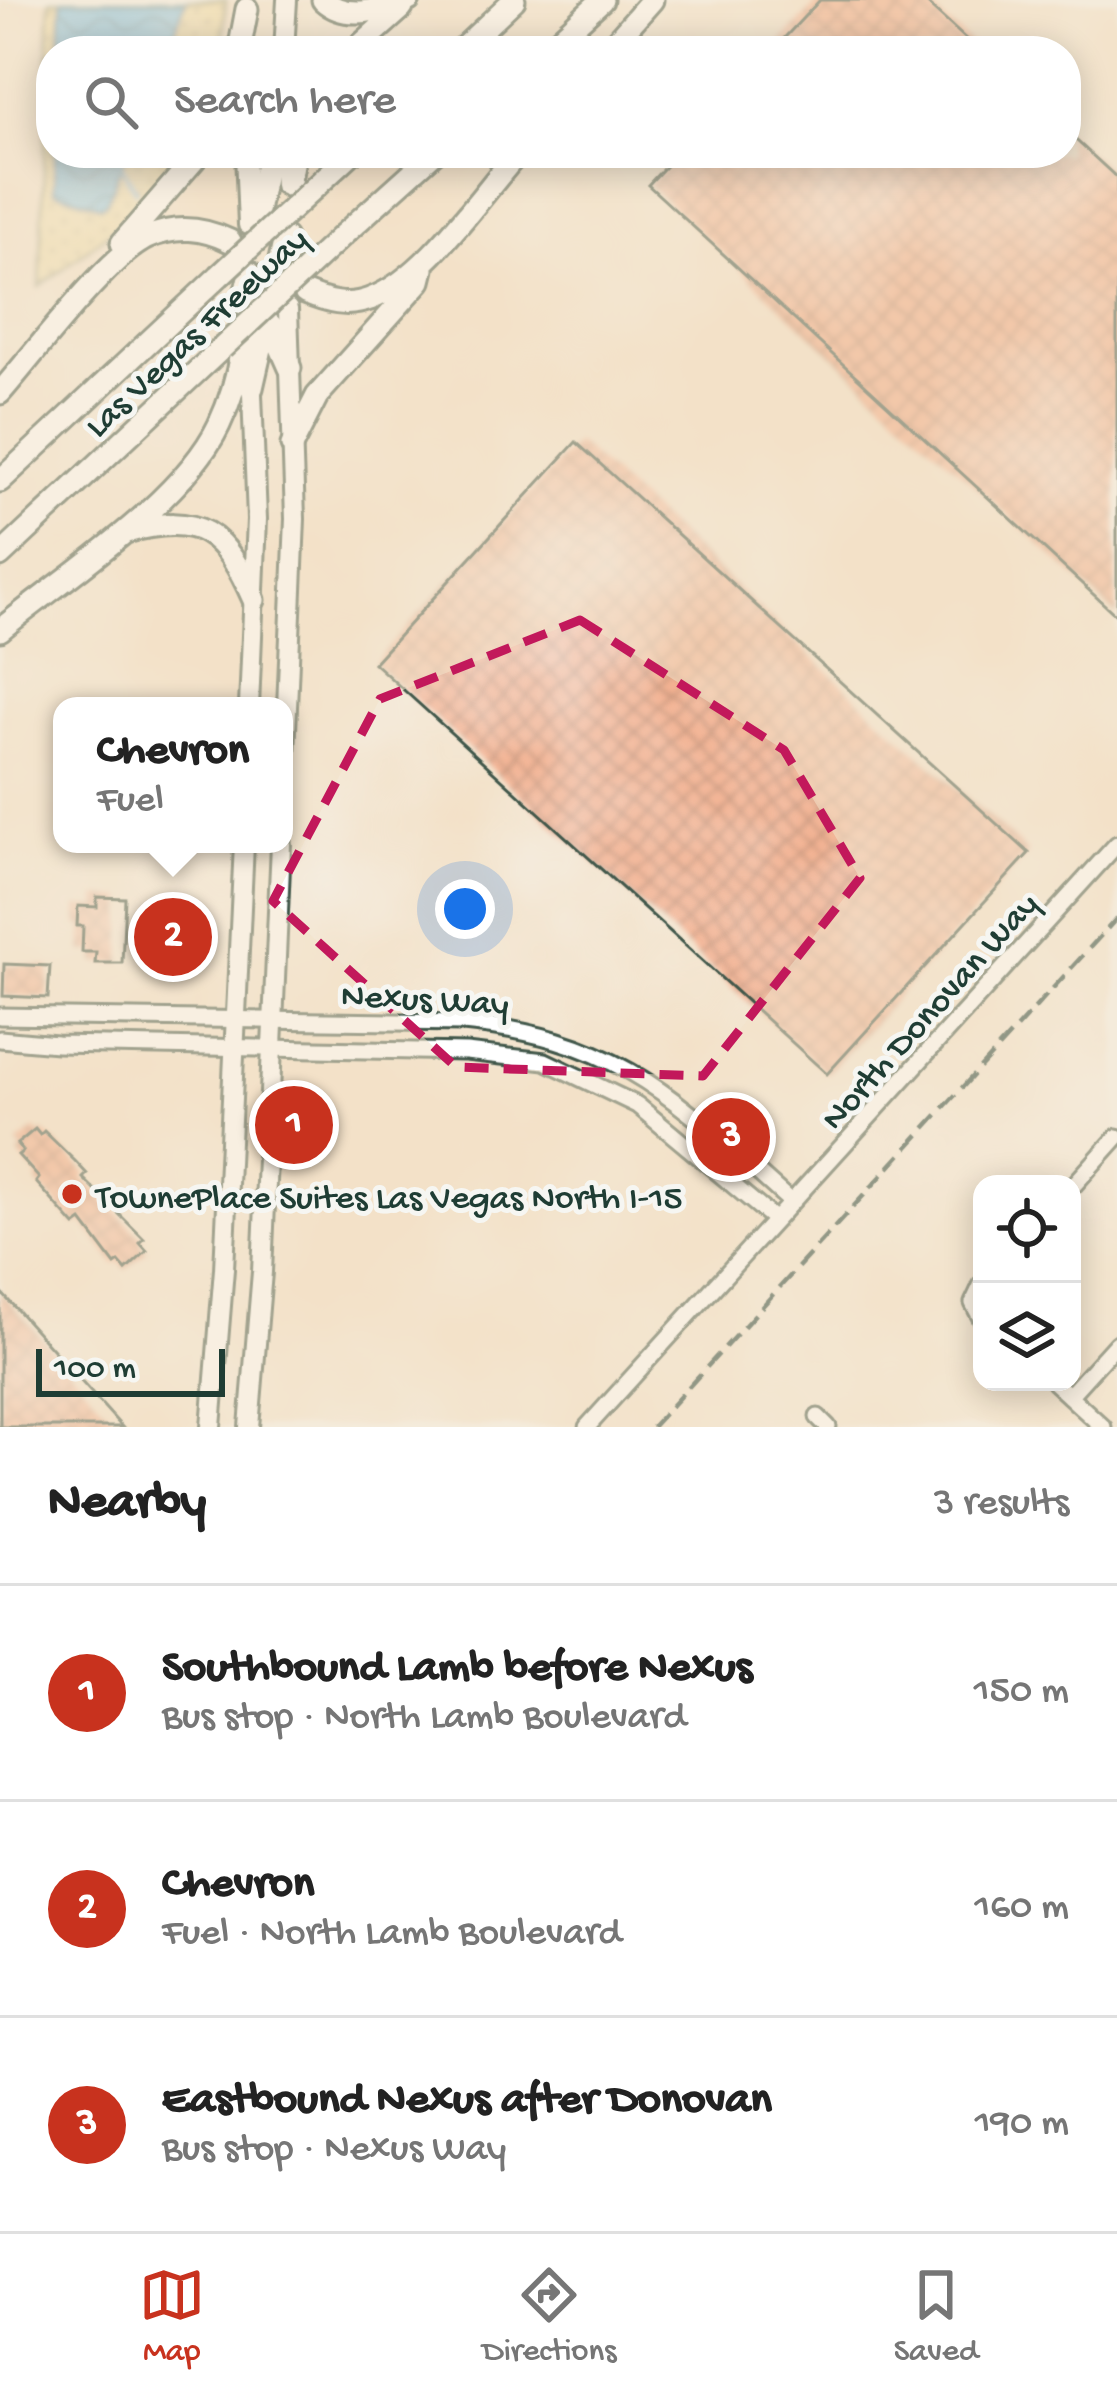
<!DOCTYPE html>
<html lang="en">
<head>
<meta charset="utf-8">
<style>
  :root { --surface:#fff; --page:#f2f2f2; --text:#222; --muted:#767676; --line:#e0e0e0; --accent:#c8321e }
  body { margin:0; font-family:"Gochi Hand",sans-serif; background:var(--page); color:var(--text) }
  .controls { position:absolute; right:36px; bottom:36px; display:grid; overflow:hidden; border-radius:24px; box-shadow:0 6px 30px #0003 }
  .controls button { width:108px; height:108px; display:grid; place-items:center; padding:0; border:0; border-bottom:3px solid var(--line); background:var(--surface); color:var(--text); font:60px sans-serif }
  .scale { position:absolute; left:36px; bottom:30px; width:189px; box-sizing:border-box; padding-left:12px; border:6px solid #1f3d34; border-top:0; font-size:33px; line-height:42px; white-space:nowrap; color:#1f3d34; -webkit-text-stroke:9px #f6f6f2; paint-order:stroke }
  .you { position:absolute; left:465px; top:909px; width:42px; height:42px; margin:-30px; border:9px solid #fff; border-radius:50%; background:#1a73e8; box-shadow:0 0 0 18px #1a73e833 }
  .badge { display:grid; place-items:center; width:78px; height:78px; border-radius:50%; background:var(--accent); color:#fff; font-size:39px; font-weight:700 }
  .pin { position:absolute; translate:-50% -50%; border:6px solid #fff; box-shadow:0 3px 12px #0006 }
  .popup { position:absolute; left:53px; top:697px; width:240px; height:156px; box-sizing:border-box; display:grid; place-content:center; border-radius:24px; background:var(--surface); filter:drop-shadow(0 3px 9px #0005); font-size:39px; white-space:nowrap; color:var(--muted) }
  .popup b { font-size:45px; color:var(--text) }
  .popup::after { content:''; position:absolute; left:50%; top:100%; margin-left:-24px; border:24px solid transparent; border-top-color:var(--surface) }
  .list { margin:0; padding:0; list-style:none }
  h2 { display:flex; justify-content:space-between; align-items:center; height:156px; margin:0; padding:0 48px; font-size:51px }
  h2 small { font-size:39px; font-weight:400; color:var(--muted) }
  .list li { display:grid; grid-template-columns:78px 1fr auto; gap:36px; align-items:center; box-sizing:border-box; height:216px; padding:0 48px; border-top:3px solid var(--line) }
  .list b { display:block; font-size:45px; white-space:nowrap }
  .list p { margin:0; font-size:39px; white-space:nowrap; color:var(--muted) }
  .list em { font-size:39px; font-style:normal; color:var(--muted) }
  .icon { flex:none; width:66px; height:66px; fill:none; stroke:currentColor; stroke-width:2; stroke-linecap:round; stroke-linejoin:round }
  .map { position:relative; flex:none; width:1117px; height:1427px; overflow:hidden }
  .search { position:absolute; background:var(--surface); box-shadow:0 6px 30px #0003; left:36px; right:36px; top:36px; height:132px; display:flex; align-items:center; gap:30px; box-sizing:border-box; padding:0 42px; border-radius:48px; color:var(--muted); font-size:45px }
  .sheet { height:804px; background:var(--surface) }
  nav { display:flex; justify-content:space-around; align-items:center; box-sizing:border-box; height:168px; border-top:3px solid var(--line); background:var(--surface); font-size:33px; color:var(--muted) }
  nav a { display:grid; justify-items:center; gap:6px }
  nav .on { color:var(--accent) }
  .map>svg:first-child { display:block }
  .sand { fill:url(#sand-dots); stroke:#868c69; stroke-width:3 }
  .water { fill:url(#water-waves); stroke:#467c8e; stroke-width:3 }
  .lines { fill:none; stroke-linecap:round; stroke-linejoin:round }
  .stream { stroke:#6dbce8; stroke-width:4.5 }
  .building { fill:url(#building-cross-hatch) }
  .minor-casing { stroke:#3f564a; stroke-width:21 }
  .major-casing { stroke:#3f564a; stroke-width:24 }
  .highway-casing { stroke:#3f564a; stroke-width:27 }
  .minor { stroke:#fff; stroke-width:15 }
  .major { stroke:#fff; stroke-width:18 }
  .highway { stroke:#fff; stroke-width:21 }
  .rail { stroke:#1f3d34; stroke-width:4.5; stroke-dasharray:18 9; stroke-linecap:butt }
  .highway-bridge-casing { stroke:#3f564a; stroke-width:27; stroke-linecap:butt }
  .highway-bridge { stroke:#fff; stroke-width:21 }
  .marked { fill:none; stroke:#c2185b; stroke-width:9; stroke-dasharray:24 15; stroke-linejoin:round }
  .poi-dot { fill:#c8321e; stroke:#f6f6f2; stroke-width:4.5 }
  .labels { text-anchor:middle; stroke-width:10; stroke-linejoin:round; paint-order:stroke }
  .street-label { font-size:36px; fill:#1f3d34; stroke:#f6f6f2 }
  .poi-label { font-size:36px; fill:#1f3d34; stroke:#f6f6f2; text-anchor:start }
</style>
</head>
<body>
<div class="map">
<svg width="1117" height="1427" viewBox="0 0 1117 1427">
  <defs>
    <pattern id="sand-dots" width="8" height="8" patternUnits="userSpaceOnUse" patternTransform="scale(3)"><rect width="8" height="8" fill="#eeda9e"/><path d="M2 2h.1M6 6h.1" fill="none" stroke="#ccbc89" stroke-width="1.8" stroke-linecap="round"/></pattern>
    <pattern id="water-waves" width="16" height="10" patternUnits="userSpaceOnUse" patternTransform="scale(3)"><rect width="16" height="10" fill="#6dbce8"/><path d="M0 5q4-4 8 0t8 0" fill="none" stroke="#599abd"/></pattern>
    <pattern id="building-cross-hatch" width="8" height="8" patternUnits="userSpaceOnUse" patternTransform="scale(3)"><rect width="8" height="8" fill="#f2a884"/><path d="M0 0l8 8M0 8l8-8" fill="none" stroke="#c38a6d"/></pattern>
  </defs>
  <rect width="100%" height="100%" fill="#f6f6f2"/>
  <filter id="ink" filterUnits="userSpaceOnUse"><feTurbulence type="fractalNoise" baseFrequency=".00833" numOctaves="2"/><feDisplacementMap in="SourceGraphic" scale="24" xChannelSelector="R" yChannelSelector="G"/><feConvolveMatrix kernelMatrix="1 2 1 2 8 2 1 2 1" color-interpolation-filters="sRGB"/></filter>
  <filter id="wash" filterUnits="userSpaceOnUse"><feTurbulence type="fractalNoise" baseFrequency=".004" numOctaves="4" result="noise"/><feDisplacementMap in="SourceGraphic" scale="48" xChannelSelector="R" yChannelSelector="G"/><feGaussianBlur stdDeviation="2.7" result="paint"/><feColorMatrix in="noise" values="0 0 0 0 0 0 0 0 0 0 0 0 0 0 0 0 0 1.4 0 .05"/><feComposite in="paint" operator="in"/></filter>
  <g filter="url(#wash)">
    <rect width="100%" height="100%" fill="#f3e1c8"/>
    <!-- sand -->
    <path class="sand" d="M50,0H226L222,51H51V153H186L123,221L40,287Z"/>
    <!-- water -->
    <path class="water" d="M62,0H186L168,51H60Z
      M55,153H127L106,203L101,206L54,191Z"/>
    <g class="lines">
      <!-- stream -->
      <path class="stream" d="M121,165L136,191"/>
    </g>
    <g id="blocks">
      <!-- building -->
      <path class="building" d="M820,0H923L979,51H772Z
        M1066,131L1117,178V616L648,185L678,153H1066Z
        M576,442L1029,853L827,1074L374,663Z
        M97,897L125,898L122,963H95L96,952H82L83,926H77L78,906L97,907Z
        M163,906L186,907L183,967L161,966Z
        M4,964L50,966L48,998L3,996Z
        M35,1129L40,1135L44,1131L75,1161L87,1174L83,1178L144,1239L140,1243L147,1251L126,1270L119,1262L115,1265L82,1221L75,1226L36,1182L39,1178L18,1155L23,1151L17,1144Z
        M0,1291L122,1427H0Z"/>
    </g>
  </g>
  <g filter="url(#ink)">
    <use href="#blocks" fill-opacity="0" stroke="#3f564a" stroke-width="3"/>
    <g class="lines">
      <defs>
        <path id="minor" d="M0,1016L463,1023C623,1038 678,1102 791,1202
          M0,1039L57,1044L466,1052L545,1061L637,1105L775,1220
          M1072,1187L1117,1137
          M982,1284L973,1303L982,1320
          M1054,1382L1103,1427
          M1069,1396L1117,1343
          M818,1417L828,1427
          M587,1427L1117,844"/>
        <path id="major" d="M284,51L287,0
          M245,153L248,225
          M282,153L284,185
          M249,706L257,519L250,344
          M284,778L295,519L288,309
          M211,1427L224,1269L244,844
          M249,1427L262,1272L281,844"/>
        <path id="highway" d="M323,0C347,22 381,9 409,0
          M239,51L247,9
          M354,51L402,8
          M460,51L514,0
          M546,51L602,0
          M607,51L652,0
          M326,177L352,153
          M289,186L295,153
          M256,216L269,153
          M344,234L434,153
          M122,243L200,153
          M278,269L285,238
          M305,293C327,302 347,308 370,299C424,280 480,196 518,153
          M243,303L250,273
          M271,325L290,368
          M252,388L265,331
          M0,393C32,357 110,253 149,237C177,225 203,228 230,241
          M292,445L317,396L420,281L423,269
          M0,481L219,276
          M126,532C201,512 224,532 254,600
          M0,556L222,348
          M0,630C66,576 183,501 219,425C230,402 237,378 241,353"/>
      </defs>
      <!-- minor casing -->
      <use href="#minor" class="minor-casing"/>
      <!-- major casing -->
      <use href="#major" class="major-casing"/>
      <!-- highway casing -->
      <use href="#highway" class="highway-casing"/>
      <!-- minor -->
      <use href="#minor" class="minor"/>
      <!-- major -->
      <use href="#major" class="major"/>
      <!-- highway -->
      <use href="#highway" class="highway"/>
      <!-- rail -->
      <path class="rail" d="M652,1427L1117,918"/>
      <defs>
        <path id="highway-bridge" d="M219,276L326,177
          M222,348L344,234"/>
      </defs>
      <!-- highway-bridge casing -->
      <use href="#highway-bridge" class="highway-bridge-casing"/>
      <!-- highway-bridge -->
      <use href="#highway-bridge" class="highway-bridge"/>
    </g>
  </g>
  <!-- marked area -->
  <path d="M0 0H1117V1427H0ZM580,620L784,750L860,878L703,1076L456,1067L273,901L380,699Z" fill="#f3e1c8" fill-opacity=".55" fill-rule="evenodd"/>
  <path class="marked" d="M580,620L784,750L860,878L703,1076L456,1067L273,901L380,699Z"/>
  <!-- markers -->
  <circle class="poi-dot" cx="72" cy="1194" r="12"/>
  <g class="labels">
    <!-- street labels -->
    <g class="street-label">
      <text transform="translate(194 330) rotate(-43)" y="13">Las Vegas Freeway</text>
      <text transform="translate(425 996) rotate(3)" y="13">Nexus Way</text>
      <text transform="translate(927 1009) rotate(-48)" y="13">North Donovan Way</text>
    </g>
    <!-- poi labels -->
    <g class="poi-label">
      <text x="96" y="1207">TownePlace Suites Las Vegas North I-15</text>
    </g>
  </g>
</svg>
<div class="controls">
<button><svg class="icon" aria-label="locate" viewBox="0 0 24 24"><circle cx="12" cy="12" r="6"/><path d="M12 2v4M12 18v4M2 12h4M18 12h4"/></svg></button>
<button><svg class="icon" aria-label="layers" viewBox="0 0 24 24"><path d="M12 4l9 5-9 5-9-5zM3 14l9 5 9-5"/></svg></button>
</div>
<div class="scale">100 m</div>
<div class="you"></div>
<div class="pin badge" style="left:294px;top:1125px">1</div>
<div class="pin badge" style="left:173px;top:937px">2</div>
<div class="popup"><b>Chevron</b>Fuel</div>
<div class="pin badge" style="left:731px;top:1137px">3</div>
<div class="search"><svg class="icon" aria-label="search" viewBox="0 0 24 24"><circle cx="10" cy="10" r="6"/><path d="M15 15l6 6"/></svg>Search here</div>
</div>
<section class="sheet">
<h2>Nearby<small>3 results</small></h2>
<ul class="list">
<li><span class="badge">1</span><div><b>Southbound Lamb before Nexus</b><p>Bus stop · North Lamb Boulevard</p></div><em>150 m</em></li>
<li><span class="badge">2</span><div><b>Chevron</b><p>Fuel · North Lamb Boulevard</p></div><em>160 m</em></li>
<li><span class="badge">3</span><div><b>Eastbound Nexus after Donovan</b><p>Bus stop · Nexus Way</p></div><em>190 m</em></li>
</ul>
</section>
<nav>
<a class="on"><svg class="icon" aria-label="map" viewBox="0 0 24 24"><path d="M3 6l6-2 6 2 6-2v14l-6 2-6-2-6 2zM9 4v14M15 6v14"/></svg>Map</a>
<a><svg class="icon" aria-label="directions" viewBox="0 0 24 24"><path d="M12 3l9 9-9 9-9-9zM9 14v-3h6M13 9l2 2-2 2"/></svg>Directions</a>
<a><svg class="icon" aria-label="saved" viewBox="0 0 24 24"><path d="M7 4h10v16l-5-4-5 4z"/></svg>Saved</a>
</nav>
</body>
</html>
